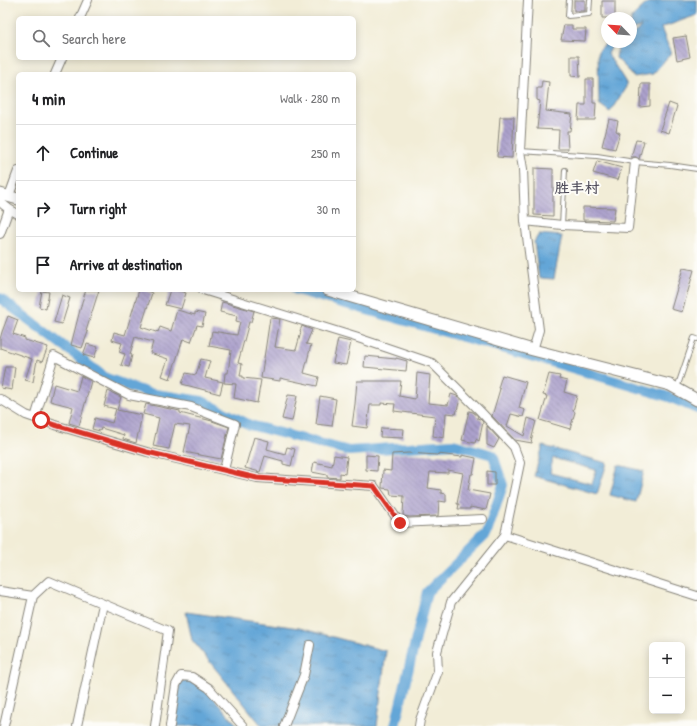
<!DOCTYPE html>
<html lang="en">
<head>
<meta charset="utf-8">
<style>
  :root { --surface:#fff; --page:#f2f2f2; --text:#202124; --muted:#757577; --line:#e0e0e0 }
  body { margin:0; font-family:"Patrick Hand","LXGW WenKai TC",sans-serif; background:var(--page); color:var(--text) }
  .controls { position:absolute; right:12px; bottom:12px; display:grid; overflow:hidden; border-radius:6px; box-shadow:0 2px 10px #0003 }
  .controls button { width:36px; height:36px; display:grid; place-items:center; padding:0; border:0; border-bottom:1px solid var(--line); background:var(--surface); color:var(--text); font:20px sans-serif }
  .compass { position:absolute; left:601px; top:12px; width:36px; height:36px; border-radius:50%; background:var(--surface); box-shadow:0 2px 10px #0003; rotate:295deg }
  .stop { position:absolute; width:12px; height:12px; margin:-9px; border:3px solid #d93025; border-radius:50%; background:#fff }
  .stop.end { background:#d93025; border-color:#fff; box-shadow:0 1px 4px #0008 }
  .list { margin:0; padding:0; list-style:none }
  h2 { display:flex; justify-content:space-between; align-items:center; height:52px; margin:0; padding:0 16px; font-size:17px }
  h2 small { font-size:13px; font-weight:400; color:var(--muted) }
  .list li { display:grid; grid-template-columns:26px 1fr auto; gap:12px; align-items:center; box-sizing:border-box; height:56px; padding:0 16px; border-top:1px solid var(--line) }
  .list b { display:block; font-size:15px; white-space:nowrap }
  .list em { font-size:13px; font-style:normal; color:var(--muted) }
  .icon { flex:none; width:22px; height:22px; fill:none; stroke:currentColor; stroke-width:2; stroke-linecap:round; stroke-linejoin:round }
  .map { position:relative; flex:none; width:697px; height:726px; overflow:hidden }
  .search { position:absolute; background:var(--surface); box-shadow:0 2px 10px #0003; left:16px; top:16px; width:340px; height:44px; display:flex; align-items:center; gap:10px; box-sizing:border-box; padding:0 14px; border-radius:6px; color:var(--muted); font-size:15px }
  .panel { position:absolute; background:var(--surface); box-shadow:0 2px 10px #0003; left:16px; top:72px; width:340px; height:220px; border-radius:6px }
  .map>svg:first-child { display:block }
  .water { fill:url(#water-ripples); stroke:#40617a; fill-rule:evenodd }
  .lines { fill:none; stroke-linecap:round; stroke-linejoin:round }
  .canal { stroke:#63a6d7; stroke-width:10 }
  .building { fill:url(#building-back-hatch) }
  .lane-casing { stroke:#87847a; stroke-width:6 }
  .street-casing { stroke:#87847a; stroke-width:10 }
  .secondary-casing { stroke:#87847a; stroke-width:13 }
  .lane { stroke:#fff; stroke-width:4 }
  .street { stroke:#fff; stroke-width:8 }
  .secondary { stroke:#fff; stroke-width:11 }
  .route { stroke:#d93025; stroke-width:5 }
  .labels { text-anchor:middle; stroke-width:4; stroke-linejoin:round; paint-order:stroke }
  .quarter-label { font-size:15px; font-weight:bold; fill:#4e4b5a; stroke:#fdfcf7 }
</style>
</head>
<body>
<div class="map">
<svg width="697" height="726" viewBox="0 0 697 726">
  <defs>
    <pattern id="water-ripples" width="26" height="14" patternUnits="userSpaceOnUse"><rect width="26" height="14" fill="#63a6d7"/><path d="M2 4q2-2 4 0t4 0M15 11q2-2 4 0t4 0" fill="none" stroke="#5186ae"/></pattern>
    <pattern id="building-back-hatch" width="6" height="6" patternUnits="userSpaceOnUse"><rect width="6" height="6" fill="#aca1cc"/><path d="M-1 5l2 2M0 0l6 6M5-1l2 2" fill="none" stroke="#8b82a5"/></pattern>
  </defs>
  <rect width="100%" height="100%" fill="#fdfcf7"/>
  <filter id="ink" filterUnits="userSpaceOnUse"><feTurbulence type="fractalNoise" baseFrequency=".025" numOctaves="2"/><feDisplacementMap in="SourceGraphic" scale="8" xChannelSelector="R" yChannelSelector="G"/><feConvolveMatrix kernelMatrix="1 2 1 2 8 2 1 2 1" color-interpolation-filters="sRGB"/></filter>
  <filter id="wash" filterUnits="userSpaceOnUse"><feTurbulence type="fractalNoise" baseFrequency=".012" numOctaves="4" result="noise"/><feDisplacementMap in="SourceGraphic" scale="16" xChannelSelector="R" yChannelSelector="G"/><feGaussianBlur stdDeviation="0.9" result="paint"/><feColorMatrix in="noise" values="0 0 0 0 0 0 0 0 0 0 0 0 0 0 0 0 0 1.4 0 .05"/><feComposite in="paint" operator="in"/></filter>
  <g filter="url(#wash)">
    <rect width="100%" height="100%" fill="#f2edd7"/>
    <!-- water -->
    <path class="water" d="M660,0H697V15L661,28L671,53L653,74L633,77L629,71L616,58L618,46L622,42H631V35L639,30L641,26L631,30V18L647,3Z
      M607,42H614L608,54L626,83V87L610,112L599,104L598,51Z
      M539,234L562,236L554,279L539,278L534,242Z
      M543,446L607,463L597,494L534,476ZM553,458L596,470L592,484L550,473Z
      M618,465L644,471L636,502L610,495Z
      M186,612L299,628L386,651L377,726H262L192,640Z
      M188,679L205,688L238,726H173L180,682Z"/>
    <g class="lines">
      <!-- canal -->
      <path class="canal" d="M296,290L555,363L669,397L697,409
        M0,298L106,378L148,393L202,401L250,425L349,451L453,444L493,455L503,485L487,533L427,592L395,726"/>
    </g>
    <g id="blocks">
      <!-- building -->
      <path class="building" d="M574,0H585V11H574Z
        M602,1H615V18H602Z
        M564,25H572V29H586L585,41L561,40Z
        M686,36L690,57L677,60L673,38Z
        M571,56H579L580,77L571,76Z
        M586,79H593V103H596L595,120H578L579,105H586Z
        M542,81L549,82L546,111L572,114L570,131H567L568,149H558L559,130L537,129L540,101L537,100V88H541Z
        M641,84H650V106L640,107Z
        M669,103L677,106L669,133L660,130Z
        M500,117H514L512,158L497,157Z
        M609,119L618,121L616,131L620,133L615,149L602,146Z
        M636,140L644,141L639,159L636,157H631Z
        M597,161L622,168L618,180L593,173Z
        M534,168L553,169V216L534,215Z
        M583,207L615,208L613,221L583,220Z
        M683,268L694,270L682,312L671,309Z
        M86,290H99L86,331L88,332L82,348L71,345L82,302Z
        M139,290H145L152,293L141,327L156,332L157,331L158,332L160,327L171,331L177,310L195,315V312L205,314L202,326L197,325L191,342L183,339L170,379L162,376L168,359L150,353L153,342L135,337L130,354L132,355L129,367L121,365L125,354L119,352L122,343L112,340L114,332L125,335Z
        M170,290H176L186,293L181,309L165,305Z
        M42,291L49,292L46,309L39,307Z
        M62,295L70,298L62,324L54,322Z
        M222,302L254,311L251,322H249L238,363L242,364L240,376H243V378L261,380L257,403L234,398L236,384L224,383L225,373H228L231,350L209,346L212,331L237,335L240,322L236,321L237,316L220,312Z
        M8,316L18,320L13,334L25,338V340L48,347L42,362L37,360L33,382L25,380L32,359L0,348V339L2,332Z
        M270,318L280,319L275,347L296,350L301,332L300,331L302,326L312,330L306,344L311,345L304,373L319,377L317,386L280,378V381L261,378Z
        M338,339L351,342L346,365L333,363Z
        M87,344L98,347L94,358L83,355Z
        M365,356L396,359V358L407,361L406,371L364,367Z
        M201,359L210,361L205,378L223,382L220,394L182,384L186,373L196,375Z
        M5,367H15L12,390L1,388Z
        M417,373L430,375L428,403L448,405L451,394L457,396L460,399L456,414L446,413L444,438L433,436L435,416L394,411L395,404L381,403V405H370L367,428L352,426L355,404L357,381H401L399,396L415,399Z
        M549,374L560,376L559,379L567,381L564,392L577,396L573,411L575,412L570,429L540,420L547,396L543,395Z
        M502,375L526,382L519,408L525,410L523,417L511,414L507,426L524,436L528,418L536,421L531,441L532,442V443L515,440L492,416L500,389L498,388Z
        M81,376L91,381L79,426L69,423L73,407L50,401L54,384L77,391Z
        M108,391L121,397L117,410L142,415L136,443L123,439L124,435L101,428L100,431L92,429L95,418L112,423L116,409L104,406Z
        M288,395L297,396L292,421L282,419Z
        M320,396L336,399L332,426L316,424Z
        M146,404L180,411V413L212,421L229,427L221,459L184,452L190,426L175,424L169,449L153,446L159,418L143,414Z
        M469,411L473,412L478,416L477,418L480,419L483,422L479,441L476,439L475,443L462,440Z
        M487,426L499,439L494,448L487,445Z
        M381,428L404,429L403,438L380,437Z
        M254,437L269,441L267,449L285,454L287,447L295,449L291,466L283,464V461L265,456L260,472L245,468Z
        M408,453L437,455L438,454L462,457V455L476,458L473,474H471L468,490L490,494L486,510L470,507V509H458L459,504H457L463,473L448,470V473L430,472L428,488L441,490V493L446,494V502L439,501L438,516L410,517L403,516L404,496L391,495L390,489L382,488L383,470L391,471L392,454Z
        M334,455L347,457L345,474L340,473V478L327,477V475L312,472L314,462L332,466Z
        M366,455L378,456L377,471L366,470Z
        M487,471L495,472V485H487Z"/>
    </g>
  </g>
  <g filter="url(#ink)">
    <use href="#blocks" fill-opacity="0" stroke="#87847a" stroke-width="1"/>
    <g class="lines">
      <defs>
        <path id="lane" d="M569,0L568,16L589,14L590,0
          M520,151L597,156L635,162L670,165L697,169
          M562,225L565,170
          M677,388L694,338L697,339"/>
        <path id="street" d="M528,0L520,151L523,169L525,221L539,330L533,350
          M80,18L88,0
          M55,74L62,58
          M9,196L18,171
          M0,202L9,209
          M525,221L562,225L628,228L635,162
          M0,234L9,209L18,214
          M203,290L355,337L432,363L480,411L514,447L520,463L505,535L451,602L437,652L438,671L420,720L419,726
          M0,399L26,415L55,425L147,452L257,478L374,486L400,523L483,519
          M35,418L54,356L129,395L191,407L235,424L224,470
          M505,535L697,596
          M0,591L33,596
          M4,726L33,596L49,581L168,631L155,726
          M77,726L103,604
          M170,726L176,685L181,676L192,677L209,688L243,726
          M284,726L304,675L310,645"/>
        <path id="secondary" d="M0,194L18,199
          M328,290L533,350L670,385L697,400"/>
      </defs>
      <!-- lane casing -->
      <use href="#lane" class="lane-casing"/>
      <!-- street casing -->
      <use href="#street" class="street-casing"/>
      <!-- secondary casing -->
      <use href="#secondary" class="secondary-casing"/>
      <!-- lane -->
      <use href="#lane" class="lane"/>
      <!-- street -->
      <use href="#street" class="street"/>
      <!-- secondary -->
      <use href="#secondary" class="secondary"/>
    </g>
  </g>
  <g class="lines" filter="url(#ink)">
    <!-- route -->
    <path class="route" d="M41,420L55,425L147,452L257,478L374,486L400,523"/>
  </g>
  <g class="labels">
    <!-- quarter labels -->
    <g class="quarter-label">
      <text x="577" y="193">胜丰村</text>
    </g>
  </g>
</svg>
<div class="controls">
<button>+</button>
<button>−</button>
</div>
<svg class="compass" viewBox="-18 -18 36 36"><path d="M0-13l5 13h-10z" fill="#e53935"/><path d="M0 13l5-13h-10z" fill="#757577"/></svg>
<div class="stop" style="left:41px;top:420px"></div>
<div class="stop end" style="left:400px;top:523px"></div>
<div class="search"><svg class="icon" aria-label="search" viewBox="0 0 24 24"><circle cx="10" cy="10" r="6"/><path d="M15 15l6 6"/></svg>Search here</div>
<section class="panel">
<h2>4 min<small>Walk · 280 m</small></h2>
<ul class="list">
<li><svg class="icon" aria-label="ahead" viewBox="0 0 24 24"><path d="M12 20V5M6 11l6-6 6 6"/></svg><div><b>Continue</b></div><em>250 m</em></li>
<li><svg class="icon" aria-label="right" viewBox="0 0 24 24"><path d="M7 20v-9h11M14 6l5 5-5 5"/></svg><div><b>Turn right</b></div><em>30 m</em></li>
<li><svg class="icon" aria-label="arrive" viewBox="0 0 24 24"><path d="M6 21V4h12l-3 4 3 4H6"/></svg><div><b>Arrive at destination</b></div></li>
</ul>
</section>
</div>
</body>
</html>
